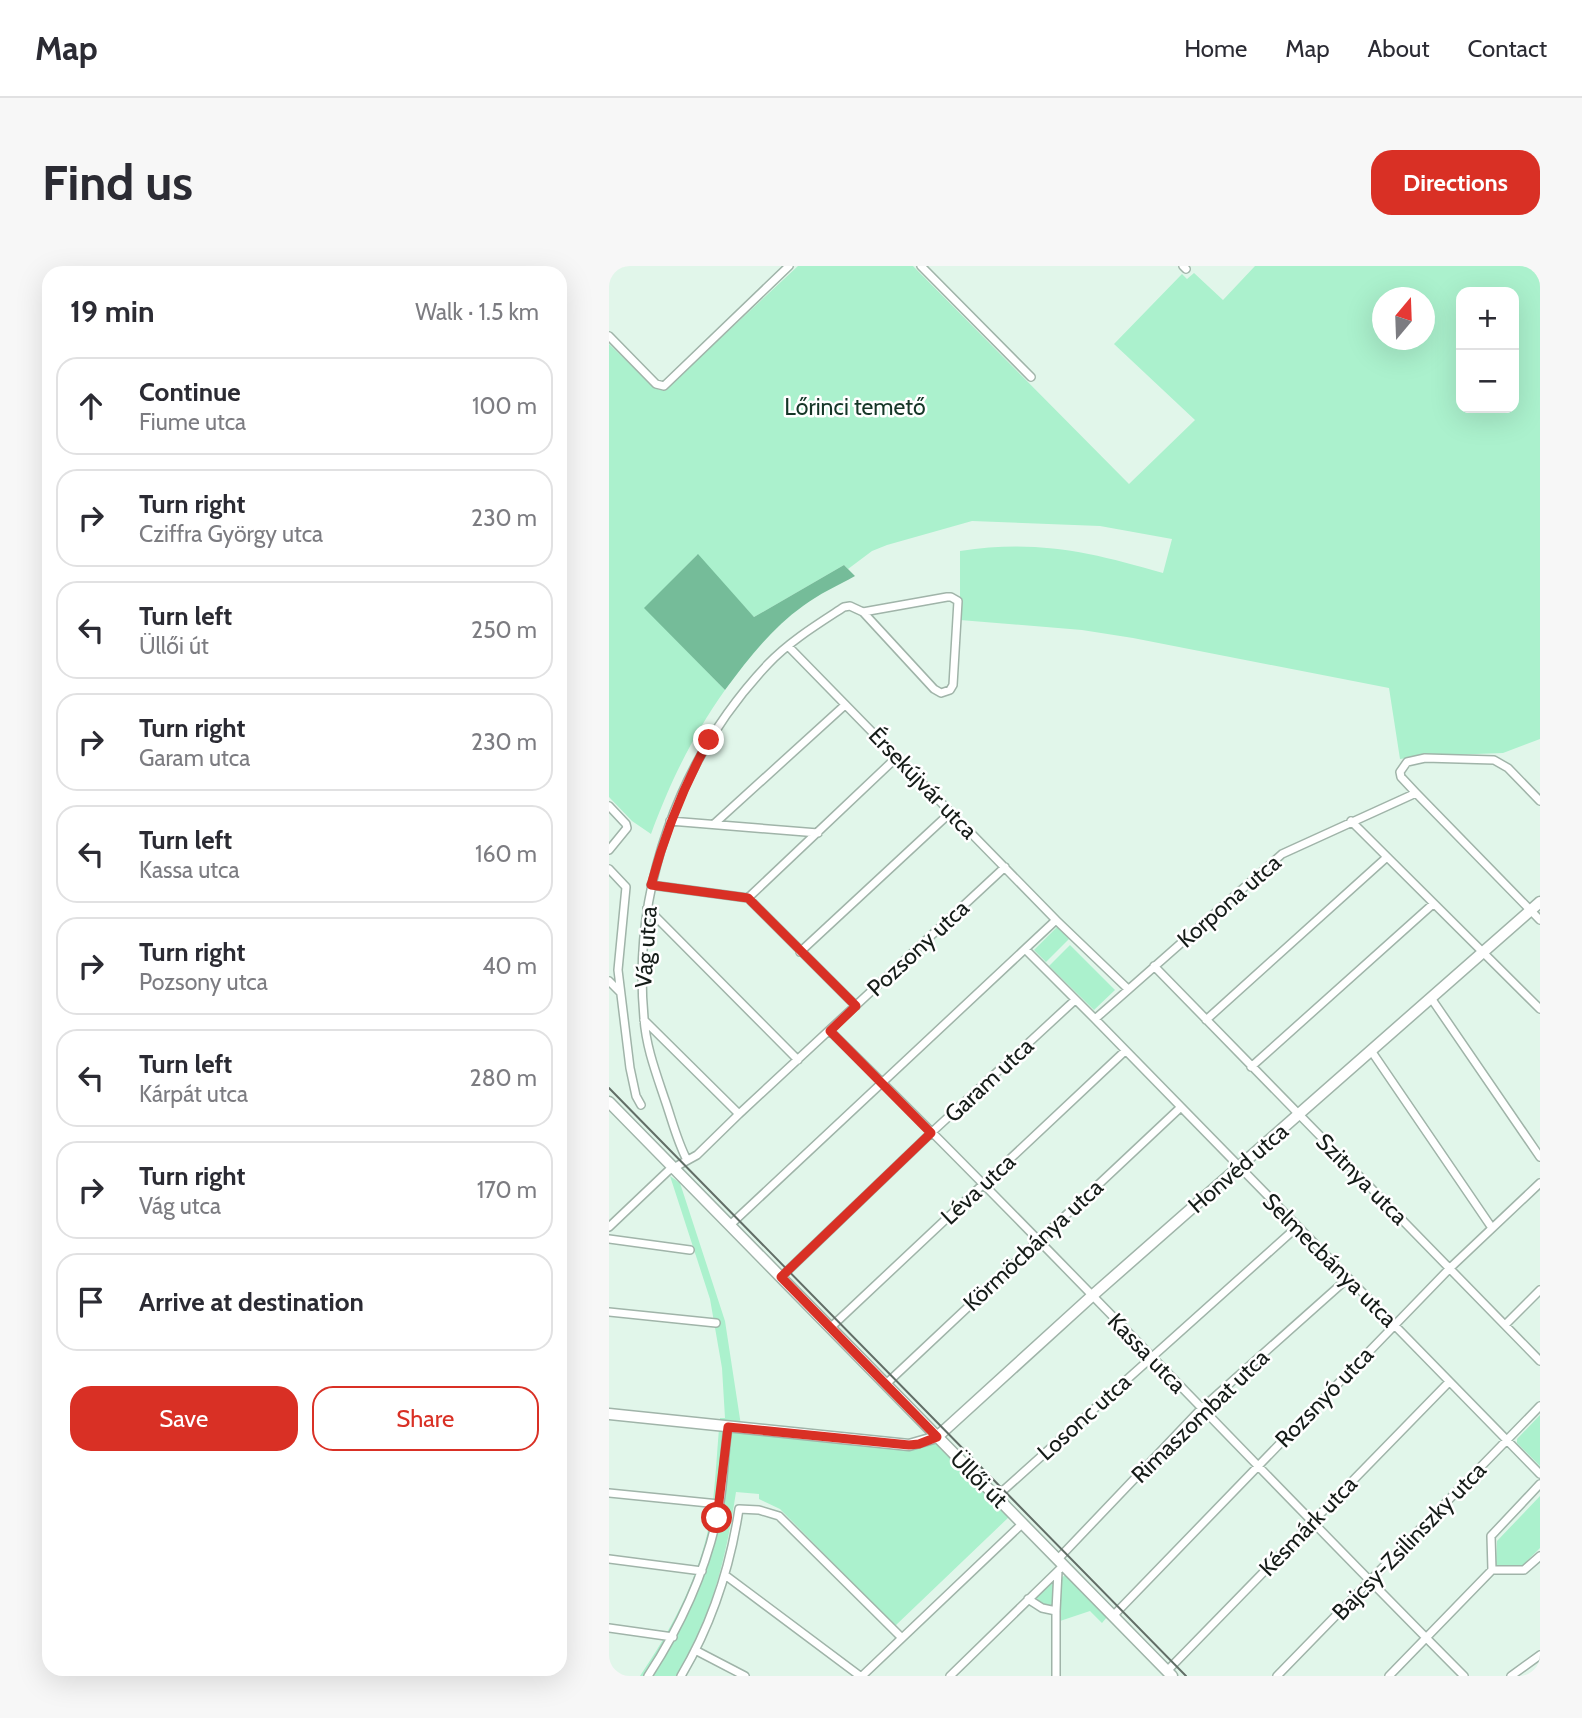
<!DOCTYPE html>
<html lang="en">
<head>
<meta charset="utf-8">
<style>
  :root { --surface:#fff; --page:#f7f7f7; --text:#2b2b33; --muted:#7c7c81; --line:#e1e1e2; --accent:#d93025 }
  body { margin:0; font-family:Cabin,sans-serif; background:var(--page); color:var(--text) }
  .controls { position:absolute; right:21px; top:21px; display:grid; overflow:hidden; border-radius:14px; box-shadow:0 7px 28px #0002 }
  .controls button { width:63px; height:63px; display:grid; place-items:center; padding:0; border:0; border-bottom:2px solid var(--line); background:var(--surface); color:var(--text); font:35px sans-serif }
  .compass { position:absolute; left:763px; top:21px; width:63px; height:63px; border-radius:50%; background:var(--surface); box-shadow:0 7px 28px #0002; rotate:19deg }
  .stop { position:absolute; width:21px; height:21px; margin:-16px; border:5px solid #d93025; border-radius:50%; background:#fff }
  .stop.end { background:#d93025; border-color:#fff; box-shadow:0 2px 7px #0008 }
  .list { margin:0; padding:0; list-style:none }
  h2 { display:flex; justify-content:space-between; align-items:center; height:91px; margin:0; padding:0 28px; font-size:30px }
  h2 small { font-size:23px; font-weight:400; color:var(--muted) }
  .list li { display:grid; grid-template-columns:46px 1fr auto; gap:21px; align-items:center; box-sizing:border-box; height:98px; margin:0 14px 14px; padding:0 14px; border:2px solid var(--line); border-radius:21px }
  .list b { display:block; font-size:26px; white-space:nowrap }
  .list p { margin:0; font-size:23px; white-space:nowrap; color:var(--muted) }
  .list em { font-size:23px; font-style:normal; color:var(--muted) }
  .actions { display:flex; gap:14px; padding:21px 28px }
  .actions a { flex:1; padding:16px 0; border:2px solid var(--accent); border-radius:21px; text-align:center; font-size:24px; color:var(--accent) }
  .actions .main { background:var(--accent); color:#fff }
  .icon { flex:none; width:38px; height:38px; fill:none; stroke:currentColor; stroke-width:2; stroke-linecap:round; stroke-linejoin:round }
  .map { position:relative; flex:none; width:931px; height:1410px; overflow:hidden; border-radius:21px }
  header { display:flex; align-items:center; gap:42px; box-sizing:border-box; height:98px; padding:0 35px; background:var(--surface); border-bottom:2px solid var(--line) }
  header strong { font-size:33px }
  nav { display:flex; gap:38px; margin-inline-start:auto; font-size:24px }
  .intro { display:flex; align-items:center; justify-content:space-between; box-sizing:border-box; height:168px; padding:0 42px }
  h1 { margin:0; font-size:49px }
  .button { padding:18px 32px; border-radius:21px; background:var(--accent); color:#fff; font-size:24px; font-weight:700 }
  main { display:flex; gap:42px; padding:0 42px }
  aside { flex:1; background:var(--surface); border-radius:21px; box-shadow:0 7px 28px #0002 }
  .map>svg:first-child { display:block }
  .green { fill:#abf1cd; fill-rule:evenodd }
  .forest { fill:#75bc99 }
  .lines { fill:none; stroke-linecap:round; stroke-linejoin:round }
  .street-casing { stroke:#a0b4a9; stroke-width:10 }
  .secondary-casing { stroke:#a0b4a9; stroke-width:13 }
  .street { stroke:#fff; stroke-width:7 }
  .secondary { stroke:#fff; stroke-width:10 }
  .tram { stroke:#626e67; stroke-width:2 }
  .route { stroke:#d93025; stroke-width:9 }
  .labels { text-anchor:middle; stroke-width:5; stroke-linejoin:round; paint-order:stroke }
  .park-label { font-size:23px; fill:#153627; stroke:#fff }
  .street-label { font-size:23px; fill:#151c18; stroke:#fff }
</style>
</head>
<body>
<header>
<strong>Map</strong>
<nav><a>Home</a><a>Map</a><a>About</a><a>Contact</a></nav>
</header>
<div class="intro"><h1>Find us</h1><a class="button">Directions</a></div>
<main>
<aside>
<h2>19 min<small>Walk · 1.5 km</small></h2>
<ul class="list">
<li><svg class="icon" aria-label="ahead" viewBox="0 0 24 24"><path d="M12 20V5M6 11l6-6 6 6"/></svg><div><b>Continue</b><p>Fiume utca</p></div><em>100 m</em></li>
<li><svg class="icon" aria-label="right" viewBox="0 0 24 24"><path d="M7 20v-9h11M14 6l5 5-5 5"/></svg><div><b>Turn right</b><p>Cziffra György utca</p></div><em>230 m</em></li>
<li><svg class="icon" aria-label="left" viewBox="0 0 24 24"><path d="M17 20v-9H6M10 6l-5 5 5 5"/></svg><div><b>Turn left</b><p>Üllői út</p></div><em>250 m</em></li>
<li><svg class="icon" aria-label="right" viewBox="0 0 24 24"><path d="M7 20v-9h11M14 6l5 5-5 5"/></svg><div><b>Turn right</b><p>Garam utca</p></div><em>230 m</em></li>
<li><svg class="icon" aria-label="left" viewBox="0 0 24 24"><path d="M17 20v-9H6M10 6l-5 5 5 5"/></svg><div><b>Turn left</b><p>Kassa utca</p></div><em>160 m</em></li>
<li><svg class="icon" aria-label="right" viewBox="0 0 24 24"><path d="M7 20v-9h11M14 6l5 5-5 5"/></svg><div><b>Turn right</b><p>Pozsony utca</p></div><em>40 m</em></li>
<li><svg class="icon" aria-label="left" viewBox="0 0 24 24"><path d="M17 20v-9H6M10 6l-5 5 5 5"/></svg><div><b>Turn left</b><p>Kárpát utca</p></div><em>280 m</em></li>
<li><svg class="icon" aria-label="right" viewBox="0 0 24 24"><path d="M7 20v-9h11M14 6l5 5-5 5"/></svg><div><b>Turn right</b><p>Vág utca</p></div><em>170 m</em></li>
<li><svg class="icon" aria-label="arrive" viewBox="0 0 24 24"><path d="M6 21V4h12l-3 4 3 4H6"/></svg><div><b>Arrive at destination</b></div></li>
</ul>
<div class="actions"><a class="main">Save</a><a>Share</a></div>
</aside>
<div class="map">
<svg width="931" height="1410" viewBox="0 0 931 1410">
  <rect width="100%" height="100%" fill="#e1f6ea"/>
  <!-- green -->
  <path class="green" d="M189,0H304L520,218L586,154L505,78L573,8L578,13L585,7L614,34L646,0H931V473L894,487L812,490L791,493L780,422L524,372L473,364L351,354V285C427,273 482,286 554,307L563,273L491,260L363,255L278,279L263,285L239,303L235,299L145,351L88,289L36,342L116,424C83,471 62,514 42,568L23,555L0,531V78L45,121L51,124L57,123ZM852,26H905V142H852ZM774,32H816V74H774Z
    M448,661L460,673L437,696L425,684Z
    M461,679L506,724L485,744L440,700Z
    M61,910L71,917L116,1055L133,1166L177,1172H253L296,1177L323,1171L401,1250L286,1360L171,1243L150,1233V1228L127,1226C117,1292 103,1352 67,1410H31C65,1360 94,1304 103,1243C107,1213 108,1182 111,1152H116L113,1102L101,1033Z
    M931,1149V1200L908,1177V1173Z
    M931,1230V1282L913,1300L887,1299L888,1275Z
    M457,1308L498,1351L493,1357L481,1345L451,1355L450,1343L440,1342L423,1334L444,1314L447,1317Z"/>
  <!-- forest -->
  <path class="forest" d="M89,288L145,351L235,299L246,310C228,320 210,328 194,340C162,363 139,393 116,424L35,342Z"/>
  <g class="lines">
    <defs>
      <path id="street" d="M312,0L422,111
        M574,0L577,3
        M0,70L47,118L55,120L180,0
        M179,380L447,654
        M931,535L899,502L885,494L816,492L798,496L791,506L792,511L807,527L931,654
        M0,540L17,558L18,562L0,584
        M61,555L209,567
        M742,555L931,743
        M105,558L236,439
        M0,603L17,621L9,704L21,802L27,830L32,839
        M42,619L139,632L247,740
        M139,632L289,490
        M38,642L189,794
        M191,686L342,546
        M545,700L931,1095
        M0,715L11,726
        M519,723L447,654L416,683L486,753L673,588L807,527
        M822,732L931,891
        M486,753L931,1208
        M35,754L130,848
        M597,754L778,591
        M221,765C436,976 642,1196 855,1410
        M763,786L883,962
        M642,801L824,638
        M78,894C68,875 63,854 56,834C47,807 37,781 35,752C23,623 70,492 159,398C181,375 209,358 235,341L241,340L254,346L325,423L332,427L341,424L344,419L349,335L342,331H338L254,346
        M121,959L416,683
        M0,961L59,905L88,889L130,848L396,601
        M0,973L81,984
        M172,1011L322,867L466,734
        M0,1046L107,1057
        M896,1059L931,1024
        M221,1062L516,785
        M277,1118L572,841
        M0,1227L110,1238
        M388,1230L688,961
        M0,1293L93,1305
        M449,1293L592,1143L738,1013
        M883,1304L882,1270L931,1218
        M883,1304H915L931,1290
        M116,1309L251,1410
        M419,1333L433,1342L447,1345
        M504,1350L841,1002L931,917
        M0,1362L64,1371
        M86,1384L136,1410
        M558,1405L840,1116
        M39,1410C73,1358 98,1303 110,1242C115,1215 115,1188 119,1161
        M72,1410C103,1358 121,1302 130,1243L150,1244L170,1250L293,1372
        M253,1410L414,1257
        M341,1410L455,1299
        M447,1410V1345L449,1305
        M668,1410L931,1140
        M780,1410L883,1304
        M902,1410L931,1389"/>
      <path id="secondary" d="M0,836L563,1410
        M0,1148L300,1179L328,1171L484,1029L931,636"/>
    </defs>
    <!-- street casing -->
    <use href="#street" class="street-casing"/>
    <!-- secondary casing -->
    <use href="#secondary" class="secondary-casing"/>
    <!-- street -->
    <use href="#street" class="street"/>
    <!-- secondary -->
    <use href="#secondary" class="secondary"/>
    <!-- tram -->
    <path class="tram" d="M0,822L577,1410"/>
  </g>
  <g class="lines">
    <!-- route -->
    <path class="route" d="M100,474C74,521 56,567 42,619L139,632L247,740L221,765L322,867L172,1011L328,1171L310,1178L300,1179L119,1161L108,1252"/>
  </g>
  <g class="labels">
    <!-- park labels -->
    <g class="park-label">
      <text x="246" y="149">Lőrinci temető</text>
    </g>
    <!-- street labels -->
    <g class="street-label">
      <text transform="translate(314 517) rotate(46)" y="8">Érsekújvár utca</text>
      <text transform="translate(620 635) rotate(-41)" y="8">Korpona utca</text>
      <text transform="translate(37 681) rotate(-86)" y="8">Vág utca</text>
      <text transform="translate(309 682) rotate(-43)" y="8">Pozsony utca</text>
      <text transform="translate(380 814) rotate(-43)" y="8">Garam utca</text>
      <text transform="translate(629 902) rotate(-41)" y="8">Honvéd utca</text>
      <text transform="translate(753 913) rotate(45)" y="8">Szitnya utca</text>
      <text transform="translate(369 923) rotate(-43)" y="8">Léva utca</text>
      <text transform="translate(424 979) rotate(-43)" y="8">Körmöcbánya utca</text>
      <text transform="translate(721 994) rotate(45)" y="8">Selmecbánya utca</text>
      <text transform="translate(538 1087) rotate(46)" y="8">Kassa utca</text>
      <text transform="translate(715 1131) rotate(-46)" y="8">Rozsnyó utca</text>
      <text transform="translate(591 1150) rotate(-44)" y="8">Rimaszombat utca</text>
      <text transform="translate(475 1151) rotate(-42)" y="8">Losonc utca</text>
      <text transform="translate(370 1213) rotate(45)" y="8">Üllői út</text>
      <text transform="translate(699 1260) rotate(-46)" y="8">Késmárk utca</text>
      <text transform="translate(800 1275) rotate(-46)" y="8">Bajcsy-Zsilinszky utca</text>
    </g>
  </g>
</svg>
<div class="controls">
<button>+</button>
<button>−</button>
</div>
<svg class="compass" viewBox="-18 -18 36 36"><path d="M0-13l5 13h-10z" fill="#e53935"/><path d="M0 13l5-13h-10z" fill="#7c7c81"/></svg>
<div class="stop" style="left:108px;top:1252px"></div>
<div class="stop end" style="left:100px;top:474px"></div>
</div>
</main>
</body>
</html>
